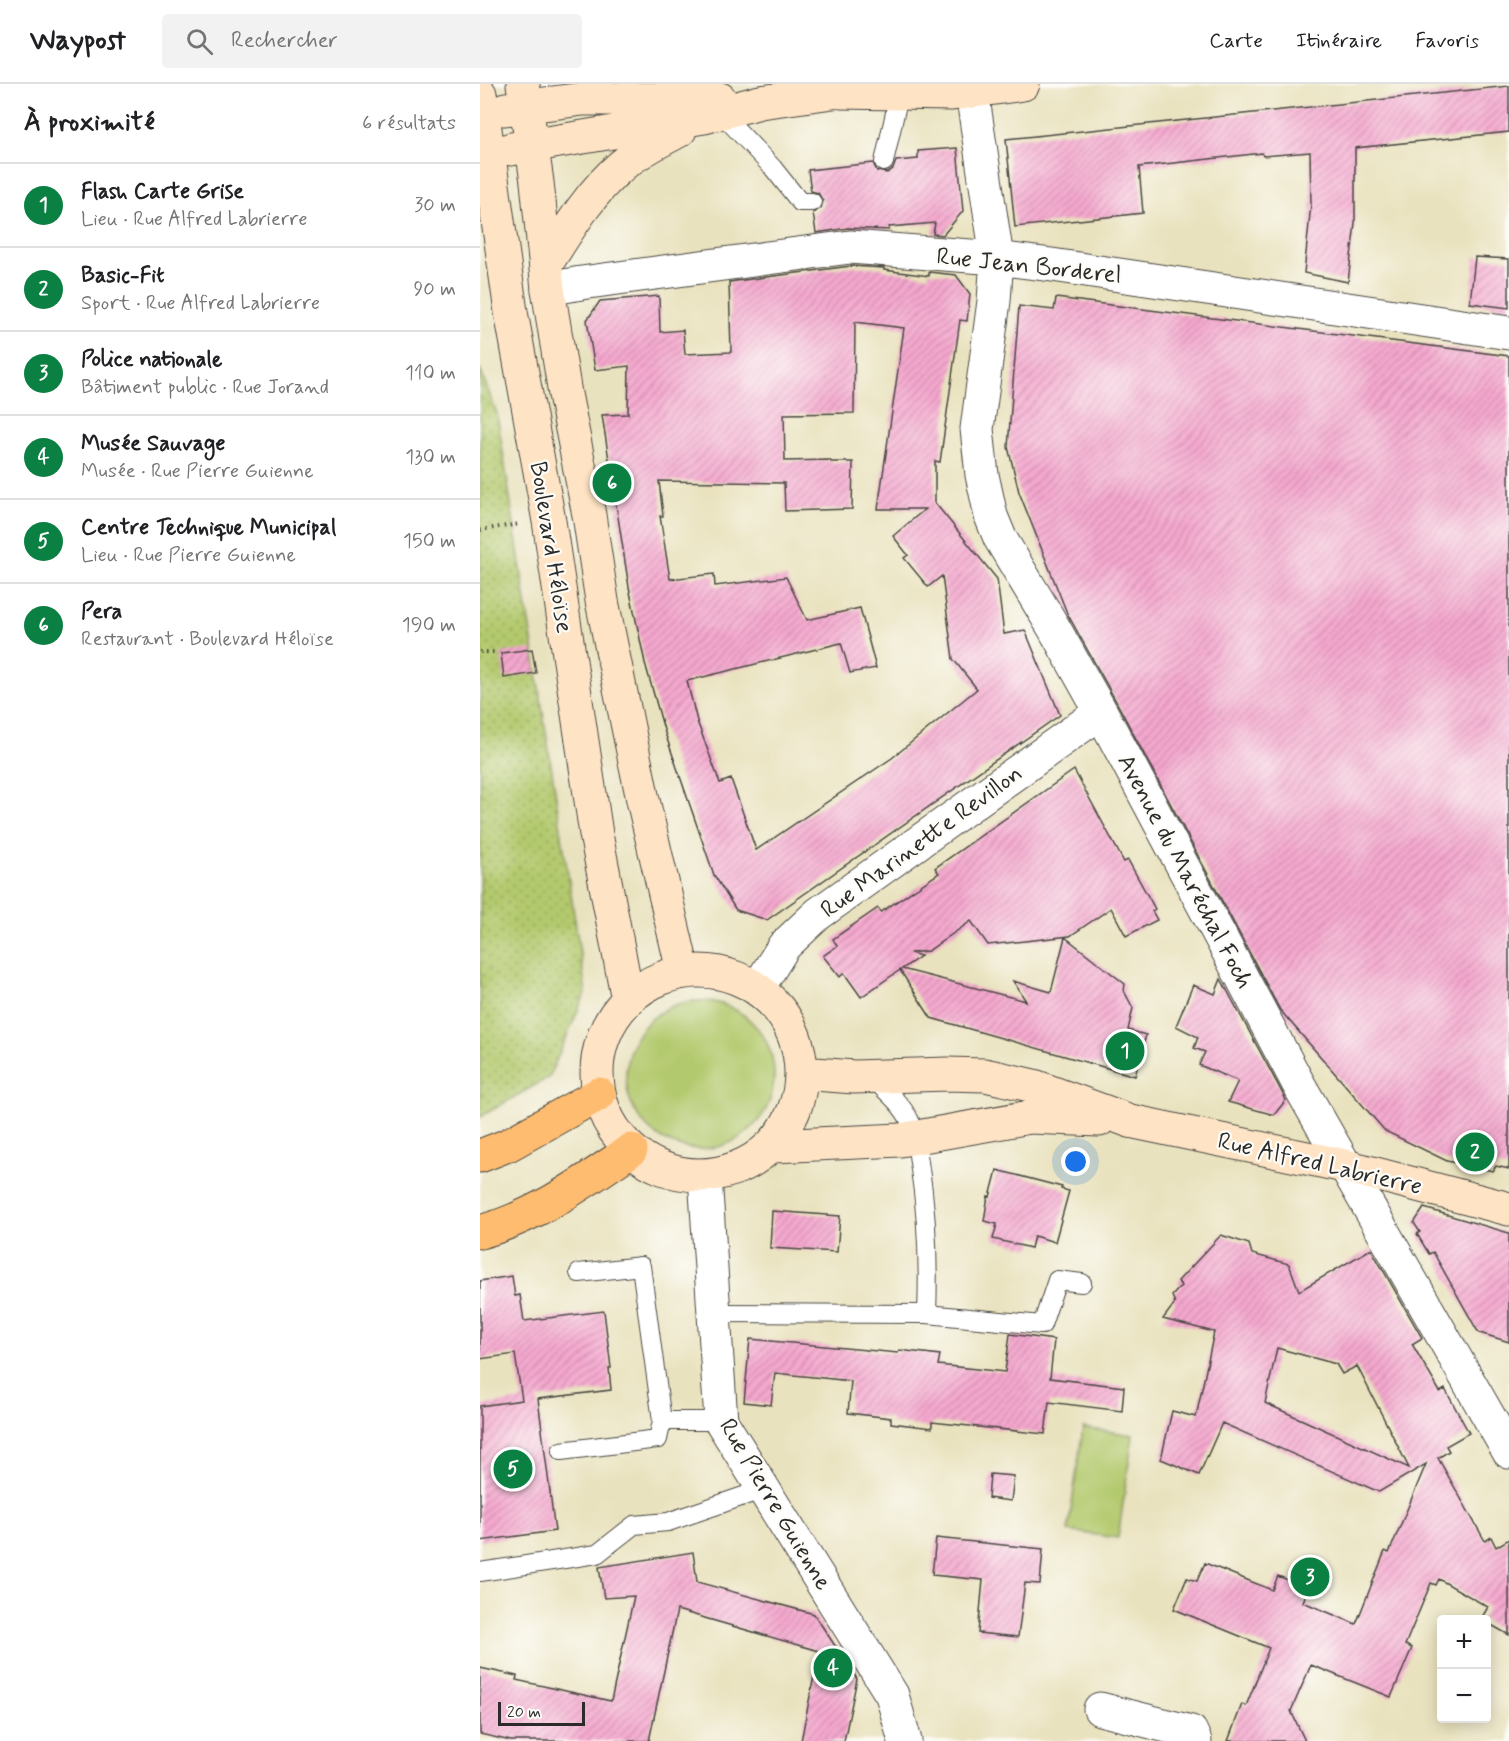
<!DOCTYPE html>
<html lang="fr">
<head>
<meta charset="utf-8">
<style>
  :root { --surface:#fff; --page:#f2f2f2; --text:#202124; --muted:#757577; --line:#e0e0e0; --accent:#0b8043 }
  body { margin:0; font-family:Mynerve,sans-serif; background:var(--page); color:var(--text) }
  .controls { position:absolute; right:18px; bottom:18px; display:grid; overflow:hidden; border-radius:6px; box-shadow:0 3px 15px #0003 }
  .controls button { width:54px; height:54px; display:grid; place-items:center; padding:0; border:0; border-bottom:2px solid var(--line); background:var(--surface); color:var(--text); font:30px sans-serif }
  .scale { position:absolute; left:18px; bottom:15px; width:87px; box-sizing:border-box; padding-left:6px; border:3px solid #2b2b2b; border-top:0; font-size:16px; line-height:21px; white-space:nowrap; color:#2b2b2b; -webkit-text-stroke:4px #fdfcf7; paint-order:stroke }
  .you { position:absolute; left:596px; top:1078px; width:21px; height:21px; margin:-15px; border:4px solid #fff; border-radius:50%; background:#1a73e8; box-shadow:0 0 0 9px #1a73e833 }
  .badge { display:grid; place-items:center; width:39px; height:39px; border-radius:50%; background:var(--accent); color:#fff; font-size:20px; font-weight:700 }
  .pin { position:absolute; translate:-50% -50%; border:3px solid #fff; box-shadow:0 2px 6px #0006 }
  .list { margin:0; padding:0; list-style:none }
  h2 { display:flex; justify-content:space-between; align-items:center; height:78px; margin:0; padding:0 24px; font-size:26px }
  h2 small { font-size:20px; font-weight:400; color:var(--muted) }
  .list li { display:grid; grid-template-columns:39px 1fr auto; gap:18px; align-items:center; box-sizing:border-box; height:84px; padding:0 24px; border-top:2px solid var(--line) }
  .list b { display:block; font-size:22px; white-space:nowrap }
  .list p { margin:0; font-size:20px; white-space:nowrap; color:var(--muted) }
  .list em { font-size:20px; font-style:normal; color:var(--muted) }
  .icon { flex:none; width:33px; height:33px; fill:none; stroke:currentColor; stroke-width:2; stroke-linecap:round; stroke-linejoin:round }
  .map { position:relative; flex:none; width:1029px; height:1657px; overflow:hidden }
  header { display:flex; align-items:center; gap:36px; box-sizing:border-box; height:84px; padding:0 30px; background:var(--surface); border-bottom:2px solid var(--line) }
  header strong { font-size:28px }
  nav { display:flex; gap:33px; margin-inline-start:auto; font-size:21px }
  .search { width:420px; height:54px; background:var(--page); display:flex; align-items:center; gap:15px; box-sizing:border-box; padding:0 21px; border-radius:6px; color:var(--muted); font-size:22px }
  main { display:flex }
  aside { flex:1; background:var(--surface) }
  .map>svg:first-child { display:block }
  .green { fill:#b3c96d; stroke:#6f7a4c; stroke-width:1.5 }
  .park { fill:url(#park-dots); stroke:#6f7a4c; stroke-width:1.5 }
  .building { fill:url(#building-hatch); fill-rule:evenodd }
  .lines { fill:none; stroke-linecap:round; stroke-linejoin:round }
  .lane-casing { stroke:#484641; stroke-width:20 }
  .street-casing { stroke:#484641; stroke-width:35 }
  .secondary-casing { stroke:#484641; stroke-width:35 }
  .primary-casing { stroke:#484641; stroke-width:35 }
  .path { stroke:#484641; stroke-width:4; stroke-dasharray:1.5 4.5; stroke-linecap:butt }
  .lane { stroke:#fff; stroke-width:18 }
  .street { stroke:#fff; stroke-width:33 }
  .secondary { stroke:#fee4c5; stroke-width:33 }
  .primary { stroke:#fdbc6f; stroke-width:33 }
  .labels { text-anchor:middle; stroke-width:4.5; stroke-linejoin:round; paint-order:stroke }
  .street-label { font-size:24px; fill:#2b2b2b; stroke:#fdfcf7 }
</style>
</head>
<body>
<header>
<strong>Waypost</strong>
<div class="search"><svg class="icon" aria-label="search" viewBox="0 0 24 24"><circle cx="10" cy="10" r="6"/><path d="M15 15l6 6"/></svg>Rechercher</div>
<nav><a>Carte</a><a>Itinéraire</a><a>Favoris</a></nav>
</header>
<main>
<aside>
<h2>À proximité<small>6 résultats</small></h2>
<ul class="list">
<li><span class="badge">1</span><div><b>Flash Carte Grise</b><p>Lieu · Rue Alfred Labrierre</p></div><em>30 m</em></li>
<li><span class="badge">2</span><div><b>Basic-Fit</b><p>Sport · Rue Alfred Labrierre</p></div><em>90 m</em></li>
<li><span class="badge">3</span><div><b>Police nationale</b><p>Bâtiment public · Rue Jorand</p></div><em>110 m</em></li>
<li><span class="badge">4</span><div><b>Musée Sauvage</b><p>Musée · Rue Pierre Guienne</p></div><em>130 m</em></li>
<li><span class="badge">5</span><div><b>Centre Technique Municipal</b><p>Lieu · Rue Pierre Guienne</p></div><em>150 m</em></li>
<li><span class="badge">6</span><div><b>Pera</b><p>Restaurant · Boulevard Héloïse</p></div><em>190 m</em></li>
</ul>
</aside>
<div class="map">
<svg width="1029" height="1657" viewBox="0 0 1029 1657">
  <defs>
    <pattern id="park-dots" width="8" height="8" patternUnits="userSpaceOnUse" patternTransform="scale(1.5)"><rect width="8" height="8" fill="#b3c96d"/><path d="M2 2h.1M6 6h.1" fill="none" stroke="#92a35a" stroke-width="1.8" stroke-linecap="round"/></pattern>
    <pattern id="building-hatch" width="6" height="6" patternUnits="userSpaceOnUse" patternTransform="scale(1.5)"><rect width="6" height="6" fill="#f6a8cf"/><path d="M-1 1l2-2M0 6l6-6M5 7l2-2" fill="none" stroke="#c789a8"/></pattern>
  </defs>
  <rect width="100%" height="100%" fill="#fdfcf7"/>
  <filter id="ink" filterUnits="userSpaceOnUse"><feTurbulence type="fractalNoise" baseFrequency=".0167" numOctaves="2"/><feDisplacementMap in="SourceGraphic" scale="12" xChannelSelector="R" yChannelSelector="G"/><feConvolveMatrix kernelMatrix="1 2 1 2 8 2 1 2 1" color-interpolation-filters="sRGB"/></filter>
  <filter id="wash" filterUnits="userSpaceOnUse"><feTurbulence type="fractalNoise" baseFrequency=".008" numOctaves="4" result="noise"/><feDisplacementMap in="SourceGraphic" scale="24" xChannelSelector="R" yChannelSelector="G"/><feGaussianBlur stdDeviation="1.35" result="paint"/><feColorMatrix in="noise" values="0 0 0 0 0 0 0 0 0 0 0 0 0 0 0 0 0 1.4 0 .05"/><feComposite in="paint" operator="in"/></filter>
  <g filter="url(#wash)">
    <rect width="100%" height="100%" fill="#e9e2be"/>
    <!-- green -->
    <path class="green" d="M146 991a74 74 0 1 1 148 0a74 74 0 1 1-148 0Z
      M603,1344L653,1351L638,1454L588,1447Z"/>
    <!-- park -->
    <path class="park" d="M0,285L17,330L106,908L69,993L0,1033Z"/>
    <g id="blocks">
      <!-- building -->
      <path class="building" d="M1029,2V48L875,64V139L868,198L824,189L831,120L830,68L783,72L782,69L659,83L663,129L535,143L526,55Z
        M477,64L483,127L463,151L453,150L455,139L409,143V146L368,144L336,149L333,129L341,124L343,117L338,109L331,107L328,86L393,79L397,87L407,89L413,85L416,77L438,75V67Z
        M995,173L1029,175V224L990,219Z
        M371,182L404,184V186L449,192V188L476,191L490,210L487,237L480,236L460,378L455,377V419L517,495L524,550L545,546L580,631L287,836L256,826L234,791L184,646L165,579L149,503L122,331L148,330L149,282L115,286L107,236L120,217L179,212L180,248L203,246L205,270L251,268L249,198ZM375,238L424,244L398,425H445L413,452L428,471L424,474L448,503L462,492L473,575L497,605L412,674L276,766L251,695L240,699L217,637L207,597L361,559L370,589L396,584L380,524L327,536L306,493L235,502L234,490L190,495L180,432H183L179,397L304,399L305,427L372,425L373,378H351L350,376L305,377L304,330L374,329Z
        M576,214L1029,272V1085L1016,1082L1013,1087L967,1077L905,1047L800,926L637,619L587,529L539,408L528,363L539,222L574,226Z
        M52,565L56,589L24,594L21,569Z
        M594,686L644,778L648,776L675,825L672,827L677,836L646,852L631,824L590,852L508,861L491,837L448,867L430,869L441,872L422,885L546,917L533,897L571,908L585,853L645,900L644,907L653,924L648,946L666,951L655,992L451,934L420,886L381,913L364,889L360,893L343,872L357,862L353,855L398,824L401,828L459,789L455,784Z
        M741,895L806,1016L794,1031L748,1018L758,997L719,981L725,968L714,964L718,953L696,942L713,901L735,910Z
        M517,1086L582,1103L581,1105L589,1107L575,1158L554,1152L551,1164L513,1155L517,1140L504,1137L508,1112L510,1113Z
        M944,1124L1029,1149V1258L1000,1249L997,1246L953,1168L949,1170L937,1150L940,1148L934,1139Z
        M292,1127L360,1132L357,1168L290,1164Z
        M741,1151L769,1160L772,1170L809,1180L819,1207L891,1165L942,1254L932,1260L960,1308L965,1305L989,1349L966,1362L969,1367L958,1374L1005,1457L1011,1453L1016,1463L1029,1455V1551L1006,1538V1536L1001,1535L1008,1523L959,1495L956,1501L951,1499L925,1561L932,1564L911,1613L831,1581L811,1627L825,1657H748L762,1620L766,1622L789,1564L694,1525L707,1494L717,1497L725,1479L792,1506L798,1492L828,1504L823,1518L876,1540L905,1467L909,1469L946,1380L899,1408L742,1339L719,1391L681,1375L692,1327L716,1333L734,1248L683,1235L695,1219L692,1212L701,1202L698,1197ZM797,1264L856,1280L862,1290L877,1282L929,1384L785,1319Z
        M32,1192L35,1212L40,1211L44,1237L124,1227L131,1284H129L131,1306L58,1315L75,1447L0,1457V1322L42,1316L35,1270L0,1275V1197Z
        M530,1250L574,1256L570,1294L644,1303L642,1327L569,1318L565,1350L452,1338V1344L411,1339V1334L368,1329L371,1297L295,1289L291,1321L264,1318L270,1255L418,1269L419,1266L460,1271L458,1281L525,1288Z
        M510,1390L534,1392L531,1417L508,1414Z
        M456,1454L563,1465L560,1500L545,1499L538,1553L498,1549L503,1496L452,1491Z
        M213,1468L217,1498L334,1530L377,1595L364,1657H321L339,1567L197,1526L169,1657H31L0,1650V1584L37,1592L36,1596L131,1617L154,1512L124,1514L119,1483Z"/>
    </g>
  </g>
  <g filter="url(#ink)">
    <use href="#blocks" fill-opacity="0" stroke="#484641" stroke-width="1.5"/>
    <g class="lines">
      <defs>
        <path id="lane" d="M241,29L293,84L320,118H332
          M404,78L419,11
          M99,1189L161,1182L182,1337
          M234,1229L447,1230C449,1179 447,1128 439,1078C437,1065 436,1050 430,1037C422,1020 405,1006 391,993
          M447,1230L562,1241L577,1196L602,1199
          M81,1367L178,1355L182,1337H241
          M0,1488L117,1470L154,1441L188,1438L284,1405"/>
        <path id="street" d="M492,8L517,174L514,217L497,345L502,391L511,432L520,454L574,544L621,628L819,1001L1029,1368
          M68,205L101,199L370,163L517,174L572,181L1029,249
          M278,904L304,862L338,830L621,628
          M225,1092L241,1337L412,1611L425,1657
          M620,1625L711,1648L715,1657"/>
        <path id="secondary" d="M43,0L57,98L68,205L85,310L109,431L122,517L163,716L203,887
          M361,8L472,10L543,0
          M0,10L31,228L69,437L116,750L148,916
          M25,25L103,15H240
          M31,65L224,33L280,18L353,8L386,0
          M66,180C88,146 109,110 140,83C158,67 180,57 200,46
          M117 989a102 102 0 1 1 204 0a102 102 0 1 1-204 0Z
          M322,989L374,993L467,990L505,991L554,1002L650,1037L865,1082L1029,1125
          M293,1062L420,1056L550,1033L619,1036"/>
        <path id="primary" d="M0,1072L28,1061L119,1010
          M0,1148C56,1133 104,1098 151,1066"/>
      </defs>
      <!-- lane casing -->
      <use href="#lane" class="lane-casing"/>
      <!-- street casing -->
      <use href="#street" class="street-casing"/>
      <!-- secondary casing -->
      <use href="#secondary" class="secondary-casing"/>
      <!-- primary casing -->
      <use href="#primary" class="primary-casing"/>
      <!-- path -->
      <path class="path" d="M0,446L40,440
        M0,568H17"/>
      <!-- lane -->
      <use href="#lane" class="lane"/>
      <!-- street -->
      <use href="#street" class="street"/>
      <!-- secondary -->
      <use href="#secondary" class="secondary"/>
      <!-- primary -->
      <use href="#primary" class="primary"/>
    </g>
  </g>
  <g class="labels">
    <!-- street labels -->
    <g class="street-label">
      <text transform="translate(549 181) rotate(6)" y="8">Rue Jean Borderel</text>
      <text transform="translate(72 463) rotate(81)" y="8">Boulevard Héloïse</text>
      <text transform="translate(441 757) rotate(-36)" y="8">Rue Marinette Revillon</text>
      <text transform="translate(706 787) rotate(62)" y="8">Avenue du Maréchal Foch</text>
      <text transform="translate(840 1079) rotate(13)" y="8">Rue Alfred Labrierre</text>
      <text transform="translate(296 1420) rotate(59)" y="8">Rue Pierre Guienne</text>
    </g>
  </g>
</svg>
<div class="controls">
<button>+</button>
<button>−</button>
</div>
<div class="scale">20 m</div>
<div class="you"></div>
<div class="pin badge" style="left:645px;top:967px">1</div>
<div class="pin badge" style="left:995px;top:1068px">2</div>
<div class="pin badge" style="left:830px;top:1493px">3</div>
<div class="pin badge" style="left:353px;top:1584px">4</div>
<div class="pin badge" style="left:33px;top:1385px">5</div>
<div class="pin badge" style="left:132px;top:399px">6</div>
</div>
</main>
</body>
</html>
